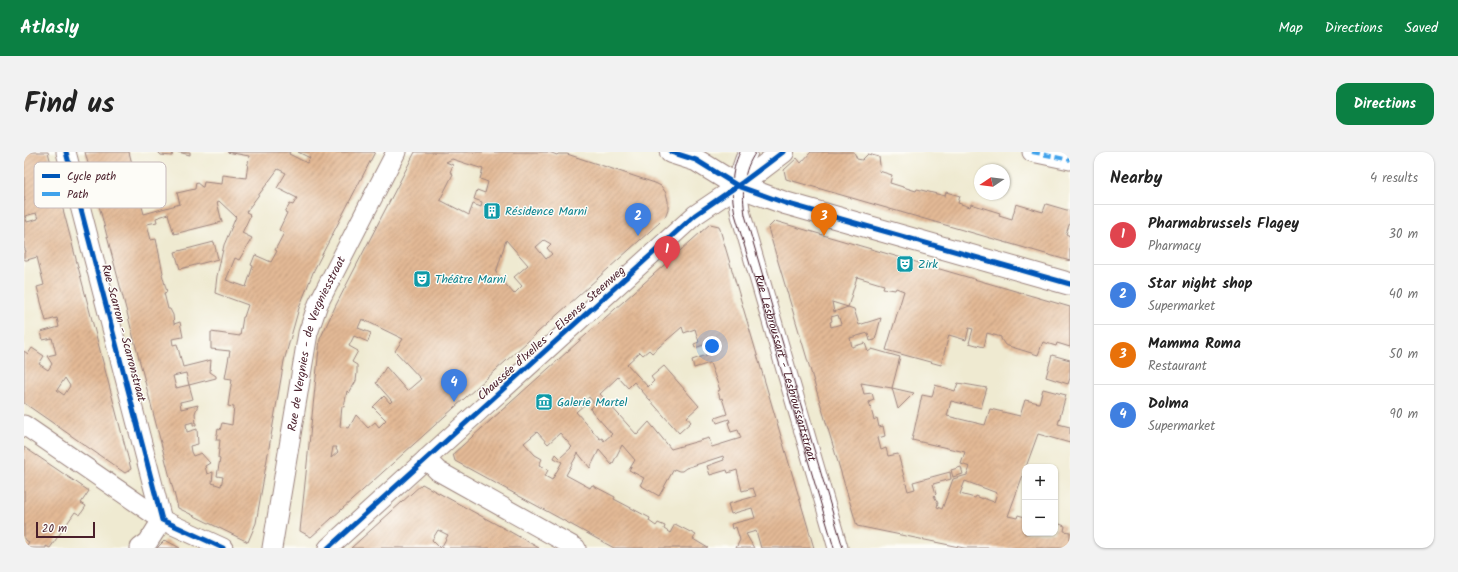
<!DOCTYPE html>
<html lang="en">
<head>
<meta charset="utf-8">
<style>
  :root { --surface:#fff; --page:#f2f2f2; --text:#222; --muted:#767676; --line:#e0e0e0; --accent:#0b8043 }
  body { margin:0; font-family:Kalam,sans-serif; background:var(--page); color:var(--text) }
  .controls { position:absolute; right:12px; bottom:12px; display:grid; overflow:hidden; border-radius:8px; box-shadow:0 1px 3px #0004 }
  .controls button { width:36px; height:36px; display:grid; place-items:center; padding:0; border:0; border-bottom:1px solid var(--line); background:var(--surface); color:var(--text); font:20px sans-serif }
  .compass { position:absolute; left:950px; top:12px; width:36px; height:36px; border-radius:50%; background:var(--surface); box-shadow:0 1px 3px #0004; rotate:257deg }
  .scale { position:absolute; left:12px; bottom:10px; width:59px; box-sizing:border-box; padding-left:4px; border:2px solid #4a1f2b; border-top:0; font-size:11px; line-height:14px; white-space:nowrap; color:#4a1f2b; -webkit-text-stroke:3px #fdfcf7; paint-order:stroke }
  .you { position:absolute; left:688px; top:194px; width:14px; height:14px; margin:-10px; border:3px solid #fff; border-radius:50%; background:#1a73e8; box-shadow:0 0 0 6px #1a73e833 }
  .badge { display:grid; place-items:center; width:26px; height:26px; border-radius:50%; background:var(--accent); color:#fff; font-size:13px; font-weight:700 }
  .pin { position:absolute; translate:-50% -33px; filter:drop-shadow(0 1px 2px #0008) }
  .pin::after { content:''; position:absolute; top:21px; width:14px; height:12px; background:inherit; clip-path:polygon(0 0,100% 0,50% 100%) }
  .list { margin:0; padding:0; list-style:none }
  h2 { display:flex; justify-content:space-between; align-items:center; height:52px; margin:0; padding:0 16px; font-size:17px }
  h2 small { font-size:13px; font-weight:400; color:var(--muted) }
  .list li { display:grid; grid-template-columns:26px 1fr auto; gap:12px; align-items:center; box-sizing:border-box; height:60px; padding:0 16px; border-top:1px solid var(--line) }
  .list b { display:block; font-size:15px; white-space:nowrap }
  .list p { margin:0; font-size:13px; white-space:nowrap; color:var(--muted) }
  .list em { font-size:13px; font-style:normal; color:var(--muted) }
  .map { position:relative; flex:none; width:1046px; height:396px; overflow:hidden; border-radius:12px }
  header { display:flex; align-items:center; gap:24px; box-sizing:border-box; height:56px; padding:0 20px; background:var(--accent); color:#fff }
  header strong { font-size:19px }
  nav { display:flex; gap:22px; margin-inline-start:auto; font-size:14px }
  .intro { display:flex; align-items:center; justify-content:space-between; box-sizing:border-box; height:96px; padding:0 24px }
  h1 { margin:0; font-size:28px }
  .button { padding:10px 18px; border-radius:12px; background:var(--accent); color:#fff; font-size:14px; font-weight:700 }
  main { display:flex; gap:24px; padding:0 24px }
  aside { flex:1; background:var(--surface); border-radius:12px; box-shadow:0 1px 3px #0004 }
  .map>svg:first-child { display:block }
  .building { fill:url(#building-hatch); fill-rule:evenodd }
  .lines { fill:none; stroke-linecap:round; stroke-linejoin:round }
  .minor-casing { stroke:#9c847e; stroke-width:21 }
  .major-casing { stroke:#9c847e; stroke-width:24 }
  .minor { stroke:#fff; stroke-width:19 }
  .major { stroke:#fff; stroke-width:22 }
  .tram { stroke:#4a1f2b; stroke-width:1 }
  .quiet { stroke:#40a2eb; stroke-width:4; stroke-dasharray:8 4; stroke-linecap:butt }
  .cycleway-casing { stroke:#fdfcf7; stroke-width:8 }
  .cycleway { stroke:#0057b8; stroke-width:5 }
  .labels { text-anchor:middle; stroke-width:3; stroke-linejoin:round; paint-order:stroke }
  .culture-label { font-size:12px; fill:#0d838f; stroke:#fdfcf7; text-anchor:start }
  .street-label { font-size:12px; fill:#4a1f2b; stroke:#fdfcf7 }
  .key { fill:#fdfcf7; stroke:#c7baba; stroke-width:1 }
  .key-label { font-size:11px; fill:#4a1f2b }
</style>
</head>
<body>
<header>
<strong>Atlasly</strong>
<nav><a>Map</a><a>Directions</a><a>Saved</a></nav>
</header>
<div class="intro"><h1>Find us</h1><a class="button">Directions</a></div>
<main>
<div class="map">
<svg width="1046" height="396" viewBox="0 0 1046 396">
  <defs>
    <pattern id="building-hatch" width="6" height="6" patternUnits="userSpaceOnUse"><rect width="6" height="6" fill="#e3b995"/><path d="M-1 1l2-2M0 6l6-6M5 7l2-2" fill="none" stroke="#ba967a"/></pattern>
  </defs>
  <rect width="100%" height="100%" fill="#fdfcf7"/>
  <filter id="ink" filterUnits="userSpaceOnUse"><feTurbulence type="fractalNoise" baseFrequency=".025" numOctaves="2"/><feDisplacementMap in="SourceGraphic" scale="8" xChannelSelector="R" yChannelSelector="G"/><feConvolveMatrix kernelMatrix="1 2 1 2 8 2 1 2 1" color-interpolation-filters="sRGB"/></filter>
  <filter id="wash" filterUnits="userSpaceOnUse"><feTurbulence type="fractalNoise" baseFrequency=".012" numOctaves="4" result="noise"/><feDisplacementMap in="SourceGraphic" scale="16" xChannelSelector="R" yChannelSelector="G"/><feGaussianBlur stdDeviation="0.9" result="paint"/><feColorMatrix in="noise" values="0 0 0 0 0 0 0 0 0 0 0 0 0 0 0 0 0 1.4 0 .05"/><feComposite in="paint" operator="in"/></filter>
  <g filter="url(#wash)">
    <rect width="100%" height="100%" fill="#efead1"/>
    <g id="blocks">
      <!-- building -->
      <path class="building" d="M0,0H24L107,317L101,321L0,251V199L4,202L8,196L20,204L15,212L24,218L28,212L23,204L32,202L28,186L19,188L17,180L35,175L33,166L22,169L13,135L20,133L13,105L3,108H1L0,106V101L2,100L0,95V49H1L0,44ZM12,61L14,67L3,70L1,64ZM41,226L46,234L40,243L33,238Z
        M61,0H105L109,16L113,15L118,32L129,29L134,47L117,51L120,62L156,52L153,41L171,37L172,30L178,35H179L180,30L198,32L199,23L222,26L225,4L203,0H266L265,2L283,11L286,6L274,0H351L290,118L275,156L260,209L232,371L224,390L154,356ZM254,17L262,21L253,36L273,46L269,53L266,52L261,60L263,61L255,78L260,81L251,98L253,99L247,110L231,103L227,113L229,114L222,135L202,128L211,106L215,108L228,86L218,81L226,64L225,63L226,62L222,60ZM195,49L212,65L200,93L193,124L191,141L224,153L220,165H219L216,184L187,180V197L206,199L201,226L208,227L204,254L210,255L208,273L198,271L196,278L194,277L192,288H196L194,306L196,307L193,324L199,325L197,334L188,331L189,320L183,322L181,314L186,311L177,301L169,304L167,300L166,294L174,292L173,277L163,280L162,272L169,270V273H172L171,261L174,253L157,257L156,250L169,247L165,233L152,236L149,224L162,221L165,233L192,226V224L186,220L187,208L159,215L153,192L149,193L148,187L159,185L156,170L150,172L149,163L146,157H144L140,141L143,140L138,122L139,121L132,87L127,88L123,72L133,70L132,66L144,62L150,82L198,70L193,50Z
        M134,0H149L148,4L137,3Z
        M154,0H166V3Z
        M391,0H525L533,3L534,2H543L631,31L637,34L642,41L644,49V57L641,65L636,70L287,385L276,379L296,187L311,155ZM428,7L459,17L456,27L464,30L461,41L453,38L450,47L458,50L457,55L449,52L445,63L416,48L429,22L426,20L429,13L422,10ZM482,88L504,113L490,125L498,134L490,142L472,121ZM520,88L527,92L523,96L528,102L522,107L512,95ZM338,167L379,187L371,199L397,227L383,239L362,215L352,231L368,249L366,251L360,244L349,255L362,268L355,275L351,270L344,276L332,263L325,276L316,275L318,254L320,255L323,239L325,241L332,229L333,221V213L328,210L334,199L325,194L330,184L344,190L347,181L334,176ZM309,295H313L312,297L314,300L307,306Z
        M787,0H830L833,7L838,8L844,2L855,5L856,13L855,19L868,23L866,31L892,39L893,37L921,44L922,40L936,44L934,51L946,55L947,52L976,61L975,63L988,67L992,52L1019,60L1022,52L1046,59V70L1042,82L1046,84V109L762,27L760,18L773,6L777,11Z
        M751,69L1046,155V195L1033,191L1032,194L1019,190L1014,203L981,193L977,187V185L963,181L960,195L945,191L949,177L945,176L942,188L925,183L917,213L862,198L880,139L872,136L871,138L859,136L860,133L833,125L824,155L830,157L835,173L857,166L851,188L846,189L844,181L826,186L828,195L841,191L844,200L848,197L876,205L868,236L890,241L874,257L868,236L837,231L840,242L848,241L850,248L845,250L850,268L853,266L855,275L859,274L861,284L854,286L857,298L862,296L864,304L874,302L884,339L891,337L889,330L926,320L927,327L909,332L912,342L910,344L914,351L913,355L918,357L929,327L943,323L946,315L937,312L941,300L888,288L898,243L908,245L911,233L931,239L934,231L963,236L957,256L927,249L923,264L961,273L966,257L996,264L1001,248L1015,251L1019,237L1042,243L1034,272L1046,275V291L1014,282L984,364L993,366L994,363L1001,365V381H1031L1033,371L1041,374L1040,379L1046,380V396H940L833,374L744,76ZM808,150L824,155L810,160ZM814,163L817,172L807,175L806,170L808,169L807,165ZM941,329L973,341L970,350L959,346V347L952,344L951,346L936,342Z
        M686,72L695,74L790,396H737L732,379L722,382L730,396H712L716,388L712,375L708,377L707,372L731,366L728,356L707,362L704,352L732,344L729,336L718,339L713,318L704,321L703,318L686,323L683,314L700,308L699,304L662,316L658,319H655L650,317L635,344L616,333L620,326L605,318L611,308L598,293L588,313L575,298L566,316L554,301L542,323L566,336L568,333L591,345L590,347L626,366L625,369L632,374L634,371L641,374L640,377L646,381L651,372L672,383L669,387L684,396H590L431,309L429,302ZM658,175L660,181L671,177L675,190L670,192L671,196L685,191L688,201L668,208L670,216L686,211L696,238L694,239L696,247L698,246L703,262L691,266L693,271L705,267L706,270H704L707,280L714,278L717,286L688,295L685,286L647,297L625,270L613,283L576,242L594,225L604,236L610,230L655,281L667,270L663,265L675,254L640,214L627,225L630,229L624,235L603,212L616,200L619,203L625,198L628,201ZM565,245L571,252L566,257L588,282L580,289L578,286L576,287L552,260L561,252L560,250ZM513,280L524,292L536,281L548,295L536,306L532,302L530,306L538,310L528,328L521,324L524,318L515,313L518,307L511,303L500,291Z
        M190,90L194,107L156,117L151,100Z
        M1028,203L1046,208V226L1044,232L1022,225Z
        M0,295L65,339L57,351L62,354L56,363L51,360L26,396L22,394V396H1L5,390L0,387Z
        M937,315L939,322L929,325L927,318Z
        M398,332L483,378L515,396H417L424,383L414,378L408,388L416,396H327Z
        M141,388L156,396H133Z"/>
    </g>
  </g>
  <g filter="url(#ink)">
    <use href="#blocks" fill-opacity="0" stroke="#9c847e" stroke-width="1"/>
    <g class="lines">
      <defs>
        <g id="minor">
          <path d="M42,0L138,368"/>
          <path id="s1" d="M724,0C713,25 712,36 717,63L814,396"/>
          <path d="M1008,0L1046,8"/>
          <path d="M0,273L138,368L199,396"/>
          <path d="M402,307L414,319L552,396"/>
          <path d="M116,396L124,390L138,368"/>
          <path id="s2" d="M248,396L284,181L294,152L372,0"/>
          <path d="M304,396L671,63L714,34"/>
        </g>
        <path id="major" d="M647,0L672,8L714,34L761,51L1046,132
          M714,34L759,0"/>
      </defs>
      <!-- minor casing -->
      <use href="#minor" class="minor-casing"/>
      <!-- major casing -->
      <use href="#major" class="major-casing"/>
      <!-- minor -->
      <use href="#minor" class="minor"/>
      <!-- major -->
      <use href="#major" class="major"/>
      <!-- tram -->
      <path class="tram" d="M716,0C706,21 707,40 711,62L810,396
        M732,0C718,19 718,41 721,63L819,396"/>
      <!-- quiet -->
      <path class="quiet" d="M1008,0L1046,8"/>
      <defs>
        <path id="cycleway" d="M42,0L138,368L199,396
          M647,0L672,8L714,34L761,51L1046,132
          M304,396L671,63L719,30L759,0"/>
      </defs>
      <!-- cycleway casing -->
      <use href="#cycleway" class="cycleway-casing"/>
      <!-- cycleway -->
      <use href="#cycleway" class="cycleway"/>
    </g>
  </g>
  <!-- icons -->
  <defs>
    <symbol id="building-square" viewBox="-11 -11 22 22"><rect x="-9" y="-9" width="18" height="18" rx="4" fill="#0f9aa8" stroke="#fdfcf7"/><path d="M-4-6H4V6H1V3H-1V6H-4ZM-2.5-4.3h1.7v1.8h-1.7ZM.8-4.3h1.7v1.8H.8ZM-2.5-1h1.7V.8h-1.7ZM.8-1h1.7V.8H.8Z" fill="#fff"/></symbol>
    <symbol id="theatre-square" viewBox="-11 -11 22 22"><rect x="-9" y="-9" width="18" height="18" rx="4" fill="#0f9aa8" stroke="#fdfcf7"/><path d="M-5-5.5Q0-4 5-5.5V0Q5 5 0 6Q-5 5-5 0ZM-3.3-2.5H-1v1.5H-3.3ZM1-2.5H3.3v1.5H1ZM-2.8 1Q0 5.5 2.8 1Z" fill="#fff"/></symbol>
    <symbol id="museum-square" viewBox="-11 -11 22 22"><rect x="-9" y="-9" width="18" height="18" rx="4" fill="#0f9aa8" stroke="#fdfcf7"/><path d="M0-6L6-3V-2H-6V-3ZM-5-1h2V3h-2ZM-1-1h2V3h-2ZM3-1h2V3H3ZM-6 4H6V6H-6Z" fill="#fff"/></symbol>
  </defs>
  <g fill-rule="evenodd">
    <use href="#building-square" x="458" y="49" width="20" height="20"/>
    <use href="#theatre-square" x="871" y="102" width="20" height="20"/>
    <use href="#theatre-square" x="388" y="117" width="20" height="20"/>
    <use href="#museum-square" x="510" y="240" width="20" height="20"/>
  </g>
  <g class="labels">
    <!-- culture labels -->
    <g class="culture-label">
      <text x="481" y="63">Résidence Marni</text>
      <text x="894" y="116">Zirk</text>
      <text x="411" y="131">Théâtre Marni</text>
      <text x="533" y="254">Galerie Martel</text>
    </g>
    <!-- street labels -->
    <g class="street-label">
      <text transform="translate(100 181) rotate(75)" y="4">Rue Scarron - Scarronstraat</text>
      <text transform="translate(527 181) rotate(-42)" y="4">Chaussée d'Ixelles - Elsense Steenweg</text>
      <text dy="4" stroke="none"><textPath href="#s2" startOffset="210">Rue de Vergnies - de Vergniesstraat</textPath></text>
      <text dy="4" stroke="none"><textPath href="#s1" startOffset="224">Rue Lesbroussart - Lesbroussartstraat</textPath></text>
    </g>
  </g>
  <!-- legend -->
  <rect x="10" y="10" width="132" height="46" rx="6" class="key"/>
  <rect x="18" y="22" width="18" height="4" fill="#0057b8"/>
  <rect x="18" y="40" width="18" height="4" fill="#40a2eb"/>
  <g class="key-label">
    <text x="43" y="28">Cycle path</text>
    <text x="43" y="46">Path</text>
  </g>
</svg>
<div class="controls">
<button>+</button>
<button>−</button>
</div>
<svg class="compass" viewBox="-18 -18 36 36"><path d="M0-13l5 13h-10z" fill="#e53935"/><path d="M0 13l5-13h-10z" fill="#767676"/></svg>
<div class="scale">20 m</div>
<div class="you"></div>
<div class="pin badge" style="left:643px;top:117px;background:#e0444e">1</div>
<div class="pin badge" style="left:614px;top:84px;background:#3f7fe0">2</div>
<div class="pin badge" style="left:800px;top:84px;background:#e8710a">3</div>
<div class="pin badge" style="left:430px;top:250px;background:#3f7fe0">4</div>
</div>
<aside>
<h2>Nearby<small>4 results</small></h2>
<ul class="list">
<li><span class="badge" style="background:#e0444e">1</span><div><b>Pharmabrussels Flagey</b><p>Pharmacy</p></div><em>30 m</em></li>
<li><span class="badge" style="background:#3f7fe0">2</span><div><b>Star night shop</b><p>Supermarket</p></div><em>40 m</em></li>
<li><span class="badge" style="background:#e8710a">3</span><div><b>Mamma Roma</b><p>Restaurant</p></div><em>50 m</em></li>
<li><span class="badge" style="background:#3f7fe0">4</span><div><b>Dolma</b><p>Supermarket</p></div><em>90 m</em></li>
</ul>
</aside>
</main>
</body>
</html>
